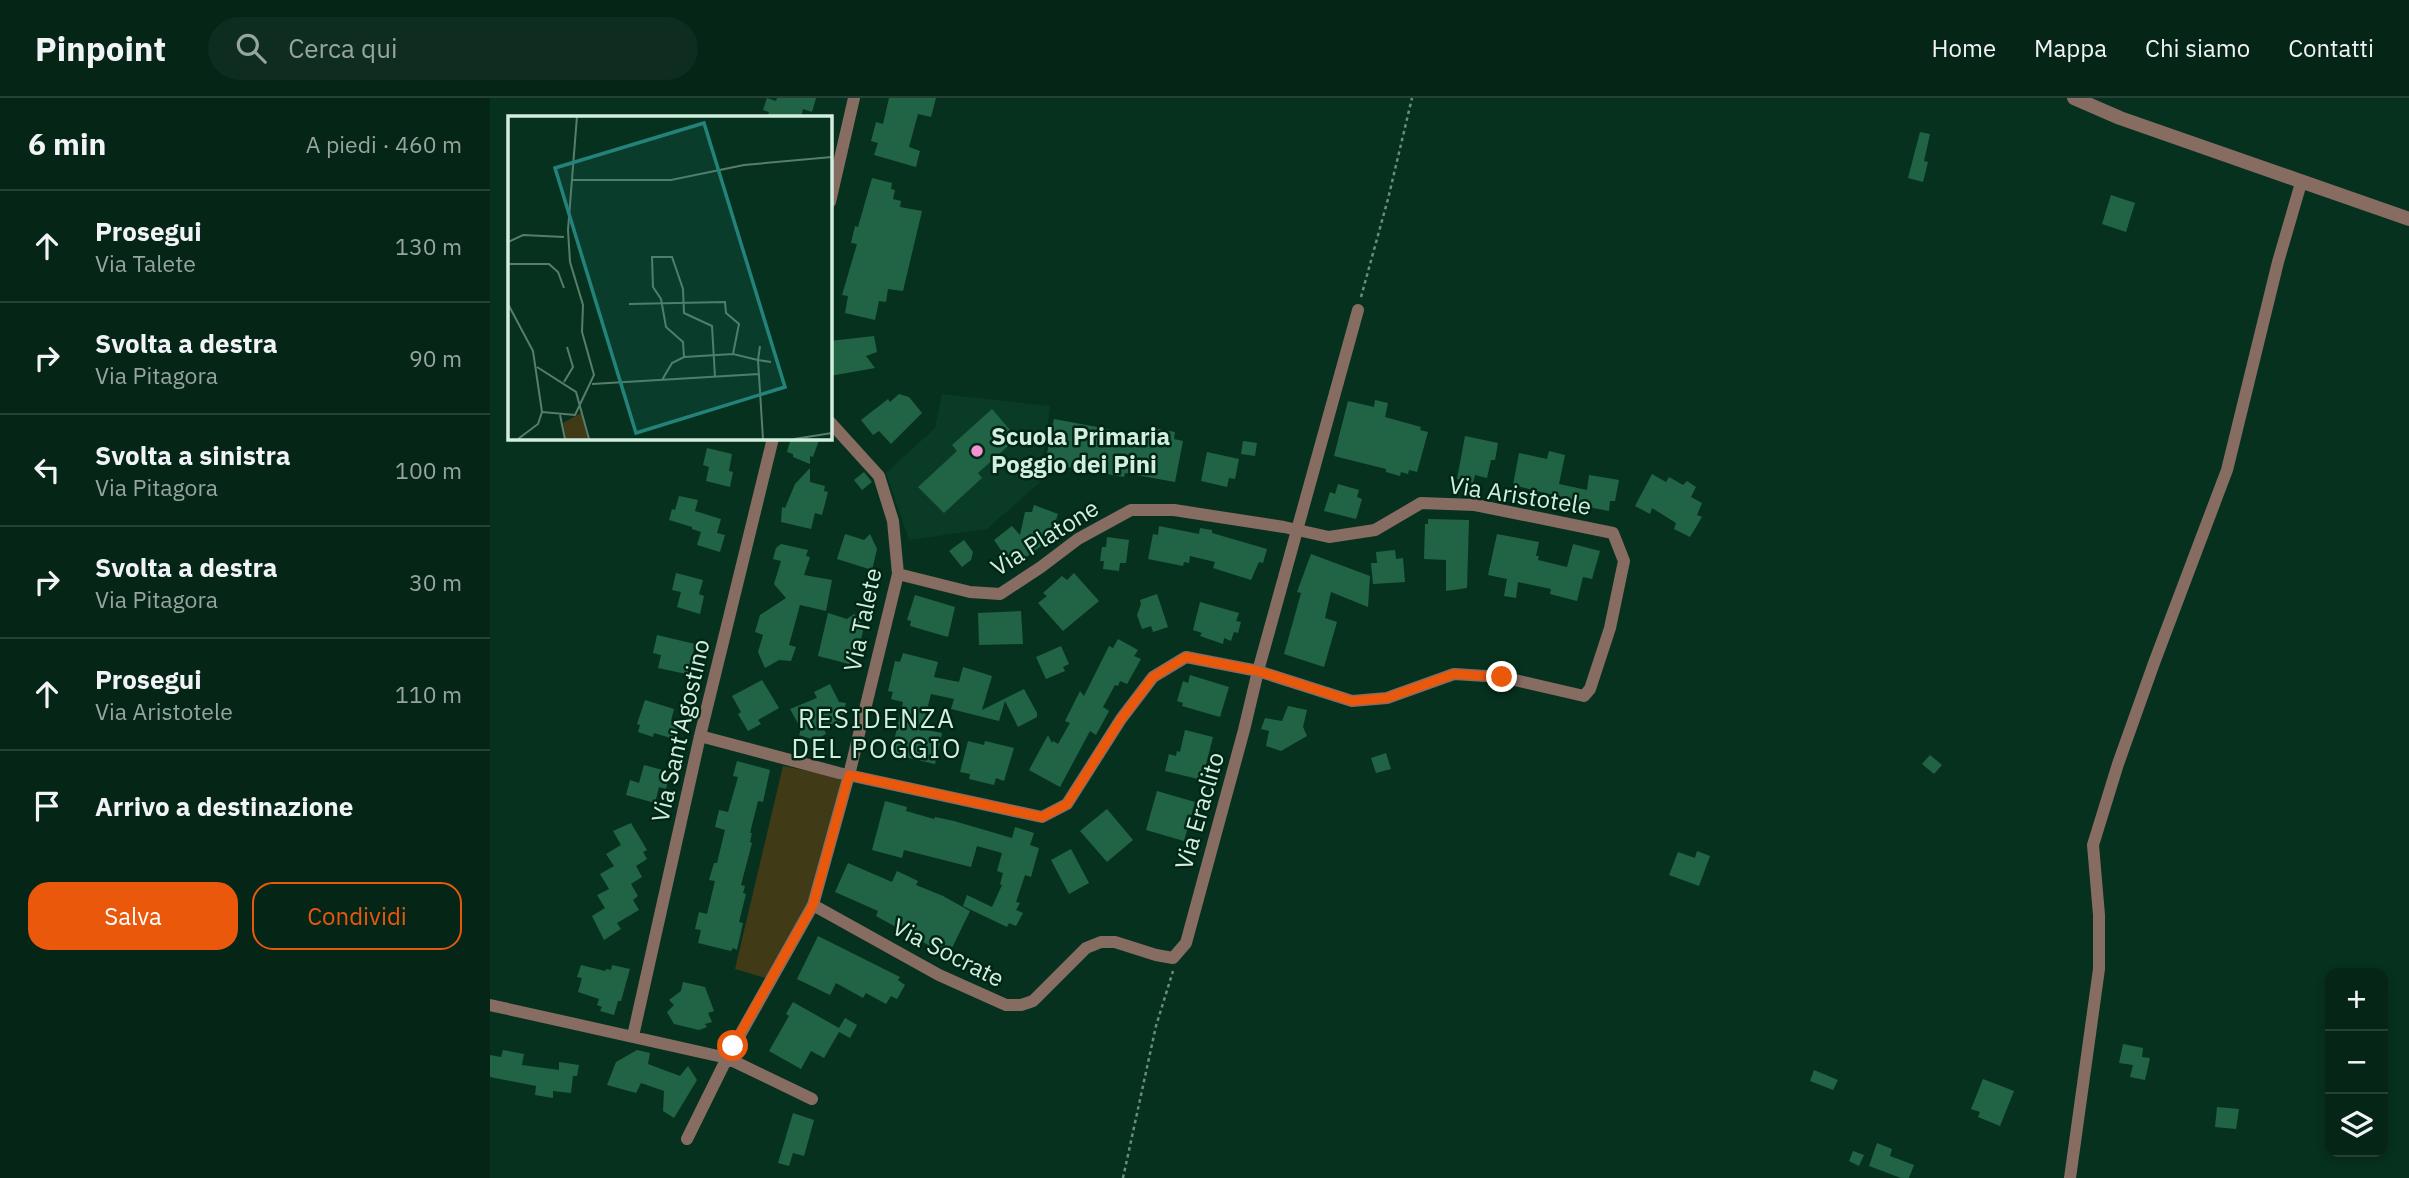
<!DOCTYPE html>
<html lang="it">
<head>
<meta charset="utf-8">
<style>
  :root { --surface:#052517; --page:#0e2d20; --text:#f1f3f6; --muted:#97a5a1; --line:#264236; --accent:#ea580c }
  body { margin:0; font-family:"IBM Plex Sans",sans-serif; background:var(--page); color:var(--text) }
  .controls { position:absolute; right:21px; bottom:21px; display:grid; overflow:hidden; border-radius:14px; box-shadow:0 4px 10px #0003 }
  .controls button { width:63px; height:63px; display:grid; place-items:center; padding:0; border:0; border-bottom:2px solid var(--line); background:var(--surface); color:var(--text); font:35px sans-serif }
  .stop { position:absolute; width:21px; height:21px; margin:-16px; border:5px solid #ea580c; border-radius:50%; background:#fff }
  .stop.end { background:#ea580c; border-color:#fff; box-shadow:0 2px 7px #0008 }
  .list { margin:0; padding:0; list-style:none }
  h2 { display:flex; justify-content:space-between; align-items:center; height:91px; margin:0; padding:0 28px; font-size:30px }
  h2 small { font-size:23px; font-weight:400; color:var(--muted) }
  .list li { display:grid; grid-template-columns:46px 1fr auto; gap:21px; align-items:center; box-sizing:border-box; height:112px; padding:0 28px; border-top:2px solid var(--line) }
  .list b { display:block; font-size:26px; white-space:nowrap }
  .list p { margin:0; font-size:23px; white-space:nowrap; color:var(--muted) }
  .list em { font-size:23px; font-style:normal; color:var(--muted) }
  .actions { display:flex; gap:14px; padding:21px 28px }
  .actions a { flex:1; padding:16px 0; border:2px solid var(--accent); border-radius:21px; text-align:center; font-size:24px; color:var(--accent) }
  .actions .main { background:var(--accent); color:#fff }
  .icon { flex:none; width:38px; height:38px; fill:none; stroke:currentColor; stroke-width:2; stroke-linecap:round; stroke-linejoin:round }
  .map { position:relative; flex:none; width:1919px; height:1080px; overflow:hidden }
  header { display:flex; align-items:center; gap:42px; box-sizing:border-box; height:98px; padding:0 35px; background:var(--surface); border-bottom:2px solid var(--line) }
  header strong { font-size:33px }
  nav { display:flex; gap:38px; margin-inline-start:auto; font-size:24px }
  .search { width:490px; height:63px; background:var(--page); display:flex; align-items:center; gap:18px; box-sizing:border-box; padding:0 24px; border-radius:38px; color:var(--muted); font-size:26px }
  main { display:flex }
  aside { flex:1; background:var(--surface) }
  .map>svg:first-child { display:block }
  .built { fill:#093b26 }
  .green { fill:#403a17 }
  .building { fill:#216445 }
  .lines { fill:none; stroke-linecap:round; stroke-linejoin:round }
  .path { stroke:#6a8d7c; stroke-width:2.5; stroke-dasharray:3.5 3.5; stroke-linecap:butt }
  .minor { stroke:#876c62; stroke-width:12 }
  .tertiary { stroke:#876c62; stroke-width:14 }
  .route { stroke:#ea580c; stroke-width:9 }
  .poi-dot { fill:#f391d5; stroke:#002715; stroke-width:2.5 }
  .labels { text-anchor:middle; stroke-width:5; stroke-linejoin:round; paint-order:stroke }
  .poi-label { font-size:24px; font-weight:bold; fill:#d3eede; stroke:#002715; text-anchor:start }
  .street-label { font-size:24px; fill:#d3eede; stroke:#002715 }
  .neighbourhood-label { font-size:26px; letter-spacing:2px; fill:#d3eede; stroke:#002715 }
  .inset-road { fill:none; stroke:#597d6b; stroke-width:2 }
  .view { fill:#238279; fill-opacity:0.15; stroke:#238279; stroke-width:3.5 }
  .inset-edge { fill:none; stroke:#d3eede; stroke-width:3.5 }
</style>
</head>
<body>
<header>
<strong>Pinpoint</strong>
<div class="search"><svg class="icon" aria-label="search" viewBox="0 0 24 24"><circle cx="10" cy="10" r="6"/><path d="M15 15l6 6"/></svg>Cerca qui</div>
<nav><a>Home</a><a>Mappa</a><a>Chi siamo</a><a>Contatti</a></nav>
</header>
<main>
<aside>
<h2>6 min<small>A piedi · 460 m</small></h2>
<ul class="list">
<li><svg class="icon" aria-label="ahead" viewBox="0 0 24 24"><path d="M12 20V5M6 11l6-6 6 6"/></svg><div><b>Prosegui</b><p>Via Talete</p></div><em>130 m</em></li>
<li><svg class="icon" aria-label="right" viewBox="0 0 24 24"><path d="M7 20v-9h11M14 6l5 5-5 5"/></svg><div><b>Svolta a destra</b><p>Via Pitagora</p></div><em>90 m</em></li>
<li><svg class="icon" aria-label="left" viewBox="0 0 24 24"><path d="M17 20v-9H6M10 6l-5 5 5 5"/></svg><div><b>Svolta a sinistra</b><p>Via Pitagora</p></div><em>100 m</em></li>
<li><svg class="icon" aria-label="right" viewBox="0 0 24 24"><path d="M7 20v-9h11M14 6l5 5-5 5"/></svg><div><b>Svolta a destra</b><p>Via Pitagora</p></div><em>30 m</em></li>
<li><svg class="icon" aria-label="ahead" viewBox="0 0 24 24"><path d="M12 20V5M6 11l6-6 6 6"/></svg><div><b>Prosegui</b><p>Via Aristotele</p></div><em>110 m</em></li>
<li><svg class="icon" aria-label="arrive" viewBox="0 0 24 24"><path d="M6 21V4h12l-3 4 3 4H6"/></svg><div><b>Arrivo a destinazione</b></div></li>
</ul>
<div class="actions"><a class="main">Salva</a><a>Condividi</a></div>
</aside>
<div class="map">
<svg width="1919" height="1080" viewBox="0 0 1919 1080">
  <rect width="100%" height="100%" fill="#07311f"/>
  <!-- built -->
  <path class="built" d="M452,296L560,308L550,384L497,431L419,442L396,375L445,330Z"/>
  <!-- green -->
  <path class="green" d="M293,668L353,680L317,810L276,880L245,871Z"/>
  <!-- building -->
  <path class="building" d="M277,0L286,3L287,0H326L322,14L313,11L311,19H277L279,14L273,12Z
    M399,0H446L441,19L428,16L419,49L430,53L426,69L384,57L388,45L381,43L386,24L393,26Z
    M1430,34L1440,36L1434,63L1438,64L1433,84L1418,80Z
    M382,80L402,85L401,91L405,92L403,101L411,103L410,109L432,113L413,193L398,191L396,204L389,203L385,222L355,215L358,198L352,197L367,146L361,145L365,128L368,129Z
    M1621,97L1645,105L1636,134L1612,126Z
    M384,238L387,254L376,258L385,270L340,278V243Z
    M409,296L419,299L432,315L401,346L389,333L383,337L371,322L398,301L400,304Z
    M885,302L898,305L895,319L931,329L930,332L938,334L927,374L919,372L918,376L911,374L910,378L896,374V371L844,358L858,303L884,309Z
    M502,311L527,340L488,375L492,380L454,415L428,389L467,353L462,347Z
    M564,321L661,339L663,330L685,334L684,341L693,343L685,384L635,375L634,379L555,365Z
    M975,338L1008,345L1005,362H1001L997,380L985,377L983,385L967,381Z
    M301,340L329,342L323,359L320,358V366L303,359V356L297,354Z
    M753,343L767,345L765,358L751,356Z
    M217,350L242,356L239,373L243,374L240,389L216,383L219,369L213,367Z
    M1059,353L1075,357L1069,386L1097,392L1099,377L1129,382L1125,403H1120L1119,413L1087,407V403L1023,387L1029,355L1057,361Z
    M717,354L749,361L745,381L739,380L737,389L711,383Z
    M320,370V384L335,388L334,393L338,394L332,417L325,415L321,431L291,424L292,409L295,410L305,386Z
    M374,374L382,384L372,392L364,382Z
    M1162,376L1176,384L1179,379L1193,387L1197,383L1206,389L1201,399L1212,405L1207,417L1212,419L1200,439L1184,431L1186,425L1162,410L1160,416L1145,408Z
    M848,386L869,392L867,399L872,401L866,421L834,413L840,394L845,396Z
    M189,398L208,402L205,413L231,421L227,435L235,437L230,454L207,447L211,434L202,431V429L179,422L182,411L185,412Z
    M544,407L568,416L559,442L523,469L504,442L522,428L530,437L535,414H542Z
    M938,421L979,422L977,490L956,493V462L934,461L935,426H938Z
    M669,428L709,436L710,430L722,432V435L777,451L773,465L769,464L761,482L723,470L725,464L700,458L699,465L694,464L693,468L658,461L663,436L668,437Z
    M355,436L374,442L380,436L387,451L382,472L347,461Z
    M1007,436L1049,444L1046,458H1049L1048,462L1077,469L1083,446L1110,453L1102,481L1093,479L1087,503L1060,496L1061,491L1028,484L1026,500L1014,498L1017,481L998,477Z
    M617,439L639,442L636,465H630L629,473L613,471L614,463H610L612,449H616Z
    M474,442L483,454L481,462L472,469L459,453Z
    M291,446L318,452L316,458L320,459L314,477L342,482L336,513L310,507L299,547L306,549L301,563L289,562L275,570L268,554L273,537L265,534L270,517L296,500L284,486L291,463L283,461L286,450Z
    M905,452L906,461L913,460L915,484L883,486L881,465H887L886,454Z
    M821,456L880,478L878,509L841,494L835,520L847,524L834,569L794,556L811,495L807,494Z
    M186,475L213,482L209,496L214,498L210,516L187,509L191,494L182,492Z
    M584,475L609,503L573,533L548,505L557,498L553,495L572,478L577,482Z
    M667,496L678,529L663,534L661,528L652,531L647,517L651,506L650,502Z
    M425,497L465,509L458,539L420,528L421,523L417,522Z
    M710,504L749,515L746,523L751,524L748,535L744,534L741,543L734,540L733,546L710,538L712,535L703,532Z
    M531,513L533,546L489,547L488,515Z
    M338,515L357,521L364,516L374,529L366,561L359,566L328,558Z
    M167,537L205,546L202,560L205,561L201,577L168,570L171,557L163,555Z
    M628,541L648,552L644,558L651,561L637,586L630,583L628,588L625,587L613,609L619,613L606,637L600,633L570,689L539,672L558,637L562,645L563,643L568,646L580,625L575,623L590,593L594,598L619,548L623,550Z
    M571,548L579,566L573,569L575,573L556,581L546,559Z
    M413,555L448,564L444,579L469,584L473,569L502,578L492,612L534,591L547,615V619L528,629L515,603L509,623L461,611L464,601L441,596L432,631L452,635L445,666L401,656L413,604L401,601L403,594L398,593L405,563L410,564Z
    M700,577L739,589L730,619L692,608L693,605L687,603L693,583L698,585Z
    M272,582L289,610L268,622L271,626L258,633L248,616L251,614L242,598Z
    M340,586L349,604L356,605L351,623L334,631L336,636L325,642L309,637L311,631L300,611L327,600L324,594Z
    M155,602L184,611L181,623L189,625L184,641L164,635L163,639L148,634L150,627L147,626Z
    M798,608L817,612L813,629L817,638L791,653L776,648L779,633L771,631L775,620L792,623Z
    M695,632L723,639L712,682L675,673L679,656L686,658L687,653L690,654Z
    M478,643L494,647L495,643L524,650L514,683L506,680L504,687L479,681L480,676L470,674Z
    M896,655L901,671L886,675L881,660Z
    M1440,657L1452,667L1444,676L1432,666Z
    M247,663L280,672L273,704L268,703L260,735H262L260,744L262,745L251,787L255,788L253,795L256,796L249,824L253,825L247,852L243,850L241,853L208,845L211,832L205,831L209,814L217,816L225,783L219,782L224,765H227L235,732L225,729L229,712L238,714L248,679L243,678Z
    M154,667L180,674L176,691L169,689L165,705L136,697L140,682L149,685Z
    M667,693L705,704L694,743L656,732Z
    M395,703L417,709L416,713L444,721L445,719L464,723L522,740L525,729L544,735L540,747L549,750L541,779L535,777L526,804L530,805L526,812L533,815L526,828L519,825L517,829L473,808L477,797L502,809L512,787L510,786L513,775L507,773L512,755L487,748L481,769L414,752L412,760L382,752Z
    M617,711L643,742L617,764L590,733Z
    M141,725L157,752L153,754L157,761L146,768L152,779L141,786L148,798L143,802L149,812L127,825L131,831L114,842L102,818L115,810L107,797L119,791L110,776L124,768L116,756L131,747L123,733Z
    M581,751L599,785L579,796L561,762Z
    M1207,753L1220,758L1209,788L1179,777L1188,754L1205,760Z
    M358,765L402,784L407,773L428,783L426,787L453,798L480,813L460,854L453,850L451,854L386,818L388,813L345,794Z
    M328,838L410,879L408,882L415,887L407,901L401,898L396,906L376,895L373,900L346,885L340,897L307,881Z
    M91,867L115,873L116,871L121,872L122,867L140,871L131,903H128L124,917L110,913L112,909L107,907L109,901L88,894L92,880L87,879Z
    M193,884L215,889L224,913L218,915L222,924L215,926L217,929L209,932L184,926L177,914L184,907L179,902L191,893Z
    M303,904L349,930L355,920L367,927L360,940L349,934L334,960L321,953L311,971L279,953L299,918L296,916Z
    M1633,946L1653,950L1652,959L1660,960L1655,982L1640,979L1643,967L1629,965Z
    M13,952L34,956L32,967L69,972V964L89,967L87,978H83L81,995L63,993V1000L45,997L46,988L0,979V957L11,959Z
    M147,952L160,955L158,966L190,978L198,968L207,982L184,1020L173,1013L174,993L151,985L146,995L117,987L126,964Z
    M1324,972L1348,982L1343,992L1320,983Z
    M1493,981L1524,993L1510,1028L1488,1019L1490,1014L1481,1011Z
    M1727,1009L1749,1011L1746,1031L1725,1029Z
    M303,1015L324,1022L314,1058L303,1055L299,1068L288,1065Z
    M1387,1045L1402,1051L1400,1058L1424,1067L1419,1080H1411L1379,1068Z
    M1363,1053L1374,1057L1369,1068L1359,1063Z"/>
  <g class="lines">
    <!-- path -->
    <path class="path" d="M871,199L898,101L922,0
      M633,1080L666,928L683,873"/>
    <!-- minor -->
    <path class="minor" d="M340,104L364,0
      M210,638L349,675L552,719L577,706L631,621L663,579L696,559L768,573L862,603L897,600L964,576L1012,579L1094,598L1100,591L1120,530L1134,463L1123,435L985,407L931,405L885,432L839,439L794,429L684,412H641L588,441L551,469L510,496L480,494L408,476
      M323,807L449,877L516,907H531L543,903L596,850L611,844H625L666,857L683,860L696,845L754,632L768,573L868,212
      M0,907L237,960L323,807L359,677L408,476L403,423L389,378L340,324
      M143,938L210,638L283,340
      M197,1041L237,960L322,1001
      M1580,1080L1609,871V817L1603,747L1628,666L1664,565L1737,372L1788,164L1811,85"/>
    <!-- tertiary -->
    <path class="tertiary" d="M1584,0L1630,20L1919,121"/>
  </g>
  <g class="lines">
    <!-- route -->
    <path class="route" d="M243,948L323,807L359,677L552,719L577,706L631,621L663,579L696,559L768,573L862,603L897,600L964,576L1012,579"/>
  </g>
  <!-- markers -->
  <circle class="poi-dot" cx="487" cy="353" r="7"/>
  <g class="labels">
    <!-- poi labels -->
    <g class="poi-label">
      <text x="501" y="347">Scuola Primaria<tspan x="501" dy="28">Poggio dei Pini</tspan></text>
    </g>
    <!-- street labels -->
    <g class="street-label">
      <text transform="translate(1030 398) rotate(9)" y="8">Via Aristotele</text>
      <text transform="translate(555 440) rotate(-32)" y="8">Via Platone</text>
      <text transform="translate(373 522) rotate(-78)" y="8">Via Talete</text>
      <text transform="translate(191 633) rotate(-77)" y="8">Via Sant'Agostino</text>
      <text transform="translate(710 713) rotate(-74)" y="8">Via Eraclito</text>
      <text transform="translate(458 855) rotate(27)" y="8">Via Socrate</text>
    </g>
    <!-- neighbourhood labels -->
    <g class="neighbourhood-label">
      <text x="387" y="630">RESIDENZA<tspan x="387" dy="30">DEL POGGIO</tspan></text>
    </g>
  </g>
  <!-- overview -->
  <g transform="translate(18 18)">
    <rect width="324" height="324" fill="#07311f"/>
    <path d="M73,297L80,323H58L55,307Z" fill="#403a17"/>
    <path class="inset-road" d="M63,64H163L236,49L324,41M0,126L15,119L56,121M0,148H41L50,156L56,172M0,188L25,235L34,296L30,308L10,323M121,188L217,186L218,197L231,208L225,238M252,230L250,244L263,246M176,241L175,226L158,211L153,183L145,171L144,141H164L175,173L176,197L204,210L207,261M29,251L68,276L81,323M0,259V283M154,264L164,247L176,241L225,238L250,244L255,323M56,266L65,251L59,231M84,268L251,258M34,296L67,299L86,259L74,216L75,189L62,146L60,114L69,0M52,299L57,323M286,323L324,317"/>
    <path class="view" d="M196,7L277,271L128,317L47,52Z"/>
    <rect width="324" height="324" class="inset-edge"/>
  </g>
</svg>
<div class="controls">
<button>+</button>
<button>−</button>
<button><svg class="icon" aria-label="layers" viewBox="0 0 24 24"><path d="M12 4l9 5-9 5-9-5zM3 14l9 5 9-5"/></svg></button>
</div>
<div class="stop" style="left:243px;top:948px"></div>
<div class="stop end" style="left:1012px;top:579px"></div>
</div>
</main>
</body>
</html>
